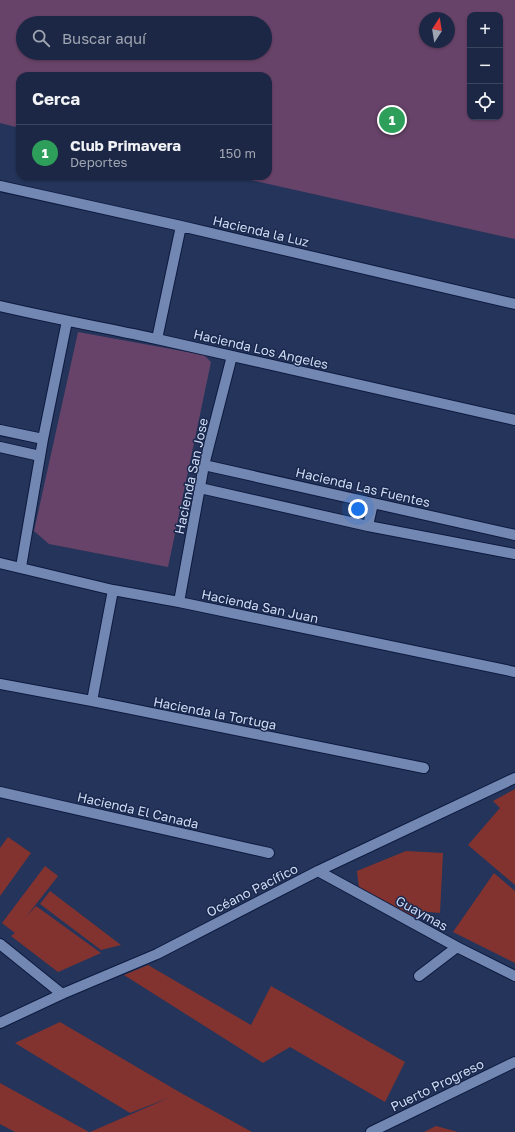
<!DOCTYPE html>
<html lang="es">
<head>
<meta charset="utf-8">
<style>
  :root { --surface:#1b2744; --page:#28334f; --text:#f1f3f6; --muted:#a0a5b2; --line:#39445d; --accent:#e0b034 }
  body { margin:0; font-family:"Golos Text",sans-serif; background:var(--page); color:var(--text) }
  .controls { position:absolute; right:12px; top:12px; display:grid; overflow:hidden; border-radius:8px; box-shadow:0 1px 3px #0004 }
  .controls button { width:36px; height:36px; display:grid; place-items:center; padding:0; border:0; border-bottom:1px solid var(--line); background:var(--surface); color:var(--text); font:20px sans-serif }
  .compass { position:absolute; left:419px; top:12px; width:36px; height:36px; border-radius:50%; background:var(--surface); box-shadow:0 1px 3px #0004; rotate:12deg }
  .you { position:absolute; left:358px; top:509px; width:14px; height:14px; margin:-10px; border:3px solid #fff; border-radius:50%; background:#1a73e8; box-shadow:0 0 0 6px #1a73e833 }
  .badge { display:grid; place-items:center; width:26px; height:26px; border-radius:50%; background:var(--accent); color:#fff; font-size:13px; font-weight:700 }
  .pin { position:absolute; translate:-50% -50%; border:2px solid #fff; box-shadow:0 1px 4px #0006 }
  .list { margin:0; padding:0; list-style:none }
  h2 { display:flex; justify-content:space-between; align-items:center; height:52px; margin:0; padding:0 16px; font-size:17px }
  h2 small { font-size:13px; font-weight:400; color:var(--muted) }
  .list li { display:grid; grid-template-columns:26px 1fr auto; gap:12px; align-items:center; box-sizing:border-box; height:56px; padding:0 16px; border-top:1px solid var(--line) }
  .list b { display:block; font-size:15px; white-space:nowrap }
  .list p { margin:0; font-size:13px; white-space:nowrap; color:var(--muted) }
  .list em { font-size:13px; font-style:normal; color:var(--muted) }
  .icon { flex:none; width:22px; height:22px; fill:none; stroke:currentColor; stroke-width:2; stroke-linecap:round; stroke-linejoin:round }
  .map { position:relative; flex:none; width:515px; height:1132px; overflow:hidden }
  .search { position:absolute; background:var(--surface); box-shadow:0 1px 3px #0004; left:16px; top:16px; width:256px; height:44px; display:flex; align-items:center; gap:10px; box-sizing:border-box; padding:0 14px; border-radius:22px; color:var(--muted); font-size:15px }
  .panel { position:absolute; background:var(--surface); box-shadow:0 1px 3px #0004; left:16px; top:72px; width:256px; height:108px; border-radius:12px }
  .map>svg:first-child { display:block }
  .green { fill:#684369; fill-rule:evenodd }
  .building { fill:#83332f }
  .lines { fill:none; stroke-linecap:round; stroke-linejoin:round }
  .minor-casing { stroke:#0d1a3e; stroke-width:12 }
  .minor { stroke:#7387b3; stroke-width:10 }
  .labels { text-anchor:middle; stroke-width:3; stroke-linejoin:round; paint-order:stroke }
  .street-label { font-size:13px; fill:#d1ddf5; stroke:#1b294f }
</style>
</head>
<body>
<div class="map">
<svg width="515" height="1132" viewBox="0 0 515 1132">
  <rect width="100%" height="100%" fill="#24345a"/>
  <!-- green -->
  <path class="green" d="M0,0H515V239L233,176H268V76H20V128L0,123ZM470,15H500V117H470ZM425,18H449V42H425ZM23,23H265V53H23Z
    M78,332L204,355L211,362L168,567L49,544L34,531Z"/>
  <!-- building -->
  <path class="building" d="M515,789V885L468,845L500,808L493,801Z
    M8,837L31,853L0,896V848Z
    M406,851L443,853L440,913L417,911L416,918L359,889L357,871Z
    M45,866L58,876L26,917L36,906L101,953L58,972L11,936L15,933L2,923Z
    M494,873L515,891V963L453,932Z
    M50,891L121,945L101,950L40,904Z
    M148,965L251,1025L271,986L405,1062L385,1102L290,1047L263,1063L124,975Z
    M60,1022L181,1093L252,1132H90L171,1097L130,1113L15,1043Z
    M0,1083L89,1132H15L0,1124Z
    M436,1126L458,1132H424Z"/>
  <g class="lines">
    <defs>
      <path id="minor" d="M0,186L181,226L515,304
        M0,306C52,318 105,328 157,339C277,365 396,393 515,420
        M157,339L181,226
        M0,430L43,439
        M0,447L40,456
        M204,465L515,535
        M200,488L368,526L515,554
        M368,526L373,503
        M0,563L113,590L179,602L515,672
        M21,567L43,439L67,321
        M179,602L204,465L232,356
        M0,684L92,701L424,768
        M92,701L113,590
        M0,792L269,853
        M318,871L457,947L515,976
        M0,944L62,994
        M419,976L457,947
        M0,1023L62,994L157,954L318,871L515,778
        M371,1132L515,1062"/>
    </defs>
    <!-- minor casing -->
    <use href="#minor" class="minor-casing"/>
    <!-- minor -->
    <use href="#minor" class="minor"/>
  </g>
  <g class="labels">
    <!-- street labels -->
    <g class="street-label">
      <text transform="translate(261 231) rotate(13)" y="5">Hacienda la Luz</text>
      <text transform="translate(261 349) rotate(13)" y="5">Hacienda Los Angeles</text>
      <text transform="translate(191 476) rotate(-78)" y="5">Hacienda San Jose</text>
      <text transform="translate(363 487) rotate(13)" y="5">Hacienda Las Fuentes</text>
      <text transform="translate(260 606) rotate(12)" y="5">Hacienda San Juan</text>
      <text transform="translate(215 713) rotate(11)" y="5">Hacienda la Tortuga</text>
      <text transform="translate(138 810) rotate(13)" y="5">Hacienda El Canada</text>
      <text transform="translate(252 890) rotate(-27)" y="5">Océano Pacífico</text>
      <text transform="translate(422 913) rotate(29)" y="5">Guaymas</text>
      <text transform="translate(437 1085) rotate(-26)" y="5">Puerto Progreso</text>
    </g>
  </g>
</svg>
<div class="controls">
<button>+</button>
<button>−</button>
<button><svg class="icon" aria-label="locate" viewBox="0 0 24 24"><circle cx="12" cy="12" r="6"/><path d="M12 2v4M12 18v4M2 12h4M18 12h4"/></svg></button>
</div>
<svg class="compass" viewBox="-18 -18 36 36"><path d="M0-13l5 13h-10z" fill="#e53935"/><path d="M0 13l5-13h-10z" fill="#a0a5b2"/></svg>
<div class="you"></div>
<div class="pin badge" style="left:392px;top:120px;background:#2e9e5b">1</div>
<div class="search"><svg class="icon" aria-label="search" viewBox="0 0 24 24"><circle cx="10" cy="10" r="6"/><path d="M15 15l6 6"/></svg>Buscar aquí</div>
<section class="panel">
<h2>Cerca<small></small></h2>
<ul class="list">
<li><span class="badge" style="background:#2e9e5b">1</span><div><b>Club Primavera</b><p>Deportes</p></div><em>150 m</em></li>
</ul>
</section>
</div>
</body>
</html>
